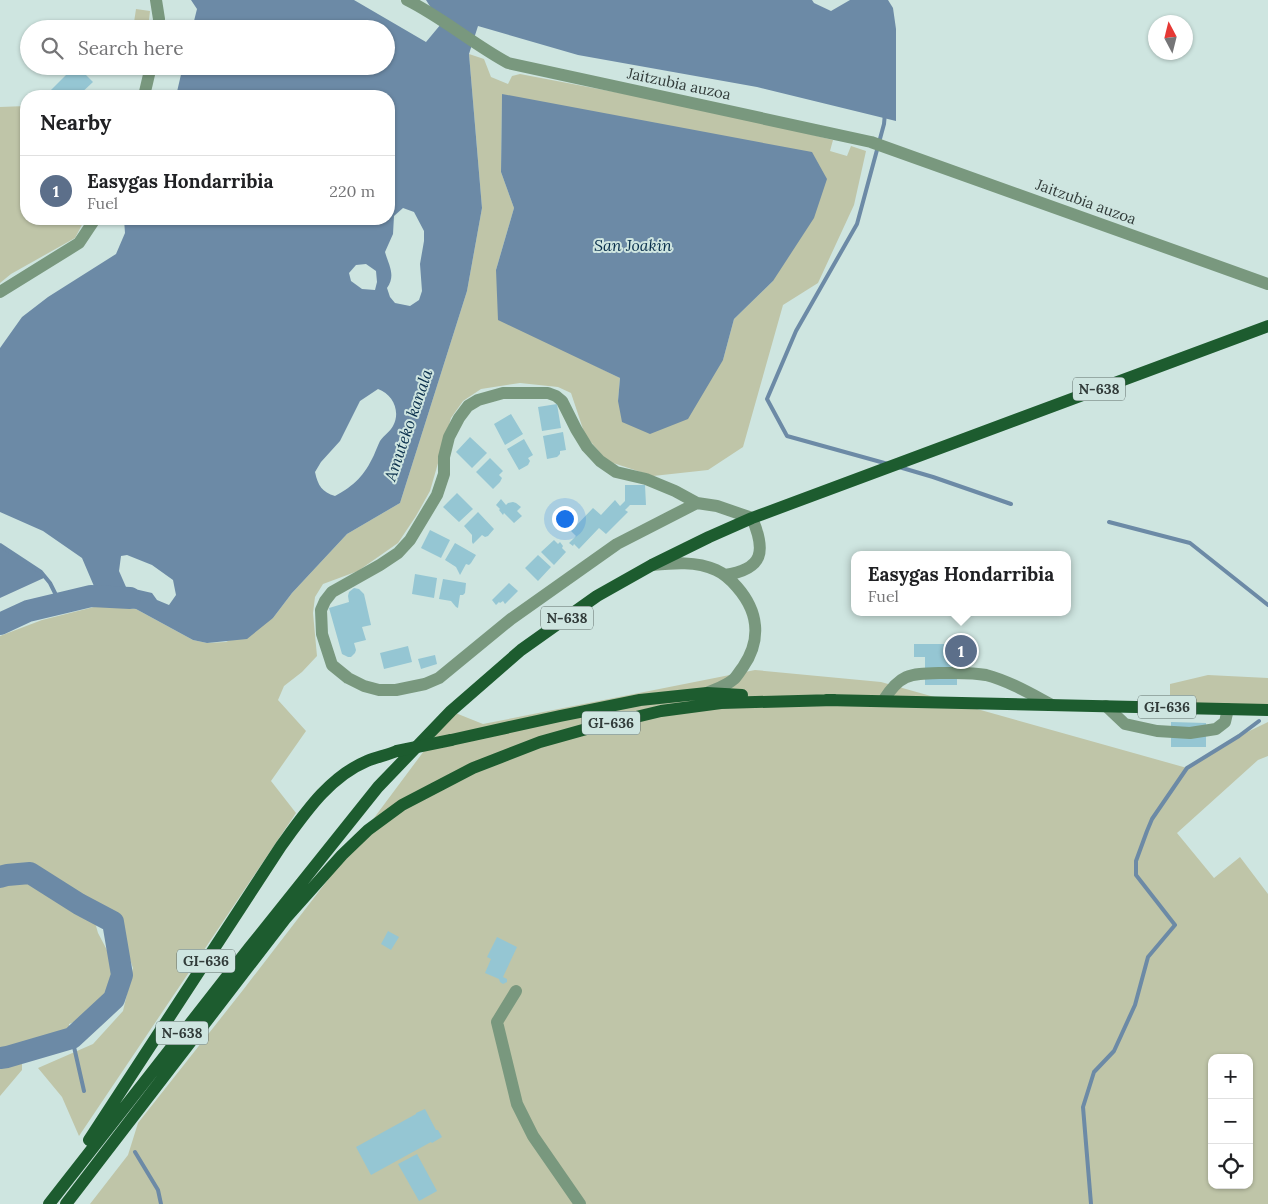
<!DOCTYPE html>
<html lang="en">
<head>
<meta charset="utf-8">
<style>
  :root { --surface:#fff; --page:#f6f6f6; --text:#202124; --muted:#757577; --line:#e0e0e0; --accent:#af3385 }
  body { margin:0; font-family:Lora,serif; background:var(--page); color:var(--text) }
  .controls { position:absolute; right:15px; bottom:15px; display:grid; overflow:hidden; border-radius:10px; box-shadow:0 1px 4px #0004 }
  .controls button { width:45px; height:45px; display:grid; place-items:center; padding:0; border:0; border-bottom:1px solid var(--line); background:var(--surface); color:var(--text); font:25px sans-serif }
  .compass { position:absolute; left:1148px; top:15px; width:45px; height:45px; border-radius:50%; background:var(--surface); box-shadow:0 1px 4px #0004; rotate:353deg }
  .you { position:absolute; left:564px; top:518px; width:18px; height:18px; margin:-12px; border:4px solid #fff; border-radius:50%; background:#1a73e8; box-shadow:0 0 0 8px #1a73e833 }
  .badge { display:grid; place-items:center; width:32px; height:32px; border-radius:50%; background:var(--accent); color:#fff; font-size:16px; font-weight:700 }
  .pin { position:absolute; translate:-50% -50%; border:2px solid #fff; box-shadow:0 1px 5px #0006 }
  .popup { position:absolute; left:851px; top:551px; width:220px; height:65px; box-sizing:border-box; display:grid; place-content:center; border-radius:10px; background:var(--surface); filter:drop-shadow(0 1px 4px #0005); font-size:16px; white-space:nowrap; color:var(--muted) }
  .popup b { font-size:19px; color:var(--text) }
  .popup::after { content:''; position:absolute; left:50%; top:100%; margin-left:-10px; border:10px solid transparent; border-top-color:var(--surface) }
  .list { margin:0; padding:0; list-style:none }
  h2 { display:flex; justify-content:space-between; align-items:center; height:65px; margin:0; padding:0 20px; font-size:21px }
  h2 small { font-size:16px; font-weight:400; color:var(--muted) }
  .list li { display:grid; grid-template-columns:32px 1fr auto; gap:15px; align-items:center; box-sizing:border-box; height:70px; padding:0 20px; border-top:1px solid var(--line) }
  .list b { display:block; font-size:19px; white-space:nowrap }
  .list p { margin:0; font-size:16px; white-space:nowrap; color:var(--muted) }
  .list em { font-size:16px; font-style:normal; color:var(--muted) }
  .icon { flex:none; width:28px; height:28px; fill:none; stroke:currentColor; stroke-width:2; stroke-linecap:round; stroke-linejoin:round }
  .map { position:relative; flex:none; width:1268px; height:1204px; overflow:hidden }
  .search { position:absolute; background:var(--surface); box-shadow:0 1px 4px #0004; left:20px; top:20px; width:375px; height:55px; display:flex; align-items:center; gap:12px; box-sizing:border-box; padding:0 18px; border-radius:28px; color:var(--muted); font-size:19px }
  .panel { position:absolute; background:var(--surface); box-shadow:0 1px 4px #0004; left:20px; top:90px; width:375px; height:135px; border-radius:20px }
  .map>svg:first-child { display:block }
  .green { fill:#bfc5a8; fill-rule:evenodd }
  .water { fill:#6c8aa6; fill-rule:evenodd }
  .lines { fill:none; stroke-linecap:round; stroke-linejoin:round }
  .stream { stroke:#6c8aa6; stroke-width:4 }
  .river { stroke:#6c8aa6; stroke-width:22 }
  .building { fill:#95c6d3 }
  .minor { stroke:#79987e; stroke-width:12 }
  .major { stroke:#1d5c2f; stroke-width:12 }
  .major-bridge { stroke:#1d5c2f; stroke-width:12 }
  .labels { text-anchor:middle; stroke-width:4; stroke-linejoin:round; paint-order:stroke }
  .shield { fill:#cee5e0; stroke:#606e6b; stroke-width:1 }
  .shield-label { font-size:14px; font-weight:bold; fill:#313b39 }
  .street-label { font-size:15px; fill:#313b39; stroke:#cee5e0 }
  .water-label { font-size:16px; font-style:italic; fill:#072d4a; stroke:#cee5e0 }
</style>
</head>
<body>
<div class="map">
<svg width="1268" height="1204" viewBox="0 0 1268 1204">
  <rect width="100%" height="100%" fill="#cee5e0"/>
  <!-- green -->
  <path class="green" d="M136,9L150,11L148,29H133Z
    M469,54L484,59L491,77L508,84L512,76L520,74L725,113L833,140L830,151L847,156L851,146L866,151L854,205L818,283L783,305L743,447L708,470L653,476L607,461L585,435L571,393L558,387L520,383L481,389L463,401L451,418L430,491L416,516L398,543L358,571L323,584L315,597L313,613L317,656L302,672L284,686L278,700L306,731L271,781L296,813L79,1136L62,1097L38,1068L93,1044L123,1011L133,968L115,916L32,866L0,867V636L42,620L102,605L136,609L193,640L207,643L226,642L273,618L292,593L347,534L400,503L467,291L482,208ZM502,94L773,281L734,319L723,360L618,401L620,378L584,360L496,270L514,208L501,172Z
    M26,106V219H85L75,238L11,274L0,283V107Z
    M755,670L881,682L1187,768L1239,736L1268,722V756L1258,760L1177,833L1214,878L1240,857L1268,894V1204H90L128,1155L138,1123L243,990L330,877L453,712L483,724ZM1212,1058H1249V1185H1212Z
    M1208,675L1268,678V710L1170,708V684Z
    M17,878L40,884L94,919L98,933L108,952L114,973L106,997L88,1017L69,1024V1031L37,1040L0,1049V884Z
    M22,1062V1070L0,1096V1065Z"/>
  <!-- water -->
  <path class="water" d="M191,0H354L426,42L441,24L426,0H812L814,3L831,11L850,0H888L893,8L896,29V121L757,87L578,55L478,26L469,54L482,208L467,291L400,503L347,534L292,593L273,618L247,639L207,643L193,640L136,609L102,605L82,558L43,531L0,512V348L22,317L48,297L116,254L125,233L124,219H389V96H176L183,66H386V29H192L197,9ZM403,208L414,212L424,231V241L420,264L422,291L419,300L410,306L395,303L390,297L387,288C396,275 389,266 385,252L393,234L394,216ZM366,264L376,271L377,282L375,290L362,289L351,281L349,273L356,265ZM378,389C393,394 401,412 393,426C390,432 384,435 380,441C378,445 376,450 374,455C364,476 355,485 335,496C322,492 318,486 315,472L321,462L340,441L360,401ZM127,555L152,565L173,580L176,595L169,605L157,600L152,593L126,587L119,571L121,556Z
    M502,94L812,152L827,179L814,218L773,281L734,319L723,360L688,419L650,434L622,422L618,401L620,378L498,320L496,270L514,208L501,172Z
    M0,545L41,572L46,577L0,598Z"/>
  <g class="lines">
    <!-- stream -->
    <path class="stream" d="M885,113L884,124L857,224L796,331L767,399L787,436L888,464
      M899,467L933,477L1011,504
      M1109,522L1190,543L1268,605
      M0,545L41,572L50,583L60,603
      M72,1038L84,1091
      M135,1152L158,1190L161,1204
      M1091,1204L1083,1107L1094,1072L1114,1051L1135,1005L1148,957L1175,925L1136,875V861L1147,831L1152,819L1187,768L1239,736L1259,721"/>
    <!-- river -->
    <path class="river" d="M0,624L28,611L91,596L130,598
      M0,877L7,875L30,873L79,904L113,922L122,975L114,999L72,1038L7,1057L0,1058"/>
  </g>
  <!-- building -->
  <path class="building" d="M75,66H77L93,82L78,96H49L47,94Z
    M557,404L561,428L542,431L538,407Z
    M511,414L523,434L505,445L494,424Z
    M563,432L566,450L560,451V454L557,457L547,459L543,436Z
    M470,437L487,453L472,468L456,452Z
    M524,439L533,455L528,458L530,461L528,465L519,470L507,449Z
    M490,458L503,471L499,475L502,478L500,482L493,489L476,472Z
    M625,485H645L646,505H630L625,510L628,512L606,534L599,528L579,549L574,544L573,546L569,543L576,536L571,531L593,508L601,515L615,500L620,506L625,501Z
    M457,493L473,509L459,522L443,507Z
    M501,499L506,505L508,503L513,502L516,503L521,507L517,511L522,516L514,523L504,513L503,515L499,510L500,509L496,505Z
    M478,512L494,529L488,536L485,537L482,535L473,544L472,542V535L464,526Z
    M430,530L450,540L441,558L421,548Z
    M554,540L558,544L560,542L563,546L562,548L566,552L554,565L541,552Z
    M455,543L476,555L471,563L469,565L466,564L460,575L456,567L445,560Z
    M538,555L551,567L538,581L525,568Z
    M415,574L437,578L434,598L412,594Z
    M443,579L466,583L465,593L463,595H460L458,608L456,607L451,601L439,599Z
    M509,583L518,591L505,604L503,601L500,603L499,602L496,605L492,600Z
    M354,588L359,589L364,594L371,625L362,627L366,640L354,643L356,650L355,653L351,657H348L342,654L329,608L349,602L348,596L349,592Z
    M914,644H954V654H957V685H925V657H914Z
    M408,646L412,662L384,669L380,653Z
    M435,655L437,664L421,669L418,659Z
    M1171,722L1206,723V747H1171Z
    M388,931L399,937L391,950L381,944Z
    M497,937L517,947L503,977L507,979V982L503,984L500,982L499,979L485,973L491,959L487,957Z
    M425,1109L436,1130H438L442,1137L432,1143L431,1142L371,1175L356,1147L416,1114V1113Z
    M417,1154L437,1191L419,1201L398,1164Z"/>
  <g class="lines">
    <!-- minor -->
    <path class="minor" d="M156,0L159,19L158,29
      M407,0C443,18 473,44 508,63L871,142L1268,284
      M144,96L151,66
      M0,292L79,243L95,219
      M697,503L675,491L646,479L616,472L600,461L587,447L576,429L562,401L556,396L548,393H503L478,400L468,406L459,418L449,437L444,457V474L437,495L410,540L398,553L380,565L332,592L325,601L321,610L322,634L332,665L348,678L364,686L379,690H396L425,684L439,678L511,619L617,544L697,503L717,506L752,518C766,551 764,569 725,575
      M652,565C674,563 696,561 716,570C725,574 731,580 737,587C758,611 762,639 743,667C740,671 737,676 734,679C726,686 716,689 707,693
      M883,701C900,674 909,674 940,673C955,673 971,672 986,675C1009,681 1031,694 1052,705
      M1106,706L1125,724L1157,731L1190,733L1216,729L1225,722L1228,709
      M516,991L497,1022L517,1104L533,1136L580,1204"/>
    <!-- major -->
    <path class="major" d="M826,700L1268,710
      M451,740L560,716L640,700L707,693L742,695
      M89,1140L281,846C305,813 329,777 367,761C377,757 387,755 397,751
      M49,1204L250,947L378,787L451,711L521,650L597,596L652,565L709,537L752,518L1268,326
      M66,1204L285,919L342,855L368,830L402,805L473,768L540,742L590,728L661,711L721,703L835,700"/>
    <!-- major-bridge -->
    <path class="major-bridge" d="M397,751L451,740"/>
  </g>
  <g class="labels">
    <!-- shield labels -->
    <g class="shield">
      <rect x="1073" y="377.5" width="52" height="23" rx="4"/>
      <rect x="541" y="606.5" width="52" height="23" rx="4"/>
      <rect x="1138" y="695.5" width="58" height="23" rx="4"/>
      <rect x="582" y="711.5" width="58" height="23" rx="4"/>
      <rect x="177" y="949.5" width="58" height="23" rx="4"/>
      <rect x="156" y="1021.5" width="52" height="23" rx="4"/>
    </g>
    <g class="shield-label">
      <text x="1099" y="394">N-638</text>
      <text x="567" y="623">N-638</text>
      <text x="1167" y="712">GI-636</text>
      <text x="611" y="728">GI-636</text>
      <text x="206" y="966">GI-636</text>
      <text x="182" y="1038">N-638</text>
    </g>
    <!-- street labels -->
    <g class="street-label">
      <text transform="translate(679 84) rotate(12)" y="5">Jaitzubia auzoa</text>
      <text transform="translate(1086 202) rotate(20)" y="5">Jaitzubia auzoa</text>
    </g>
    <!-- water labels -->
    <g class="water-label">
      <text x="633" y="251">San Joakin</text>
      <text transform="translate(408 425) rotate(-71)" y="6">Amuteko kanala</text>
    </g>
  </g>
</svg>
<div class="controls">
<button>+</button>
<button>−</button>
<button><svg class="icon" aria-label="locate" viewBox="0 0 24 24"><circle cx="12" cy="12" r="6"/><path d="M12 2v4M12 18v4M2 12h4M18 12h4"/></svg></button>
</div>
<svg class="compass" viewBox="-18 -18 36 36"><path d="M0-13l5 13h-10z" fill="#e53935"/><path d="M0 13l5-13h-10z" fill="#757577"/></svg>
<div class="you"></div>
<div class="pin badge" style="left:961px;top:651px;background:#5c6f8a">1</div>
<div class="popup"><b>Easygas Hondarribia</b>Fuel</div>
<div class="search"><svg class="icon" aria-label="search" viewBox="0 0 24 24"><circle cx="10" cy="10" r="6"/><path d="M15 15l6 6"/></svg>Search here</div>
<section class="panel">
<h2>Nearby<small></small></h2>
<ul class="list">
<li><span class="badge" style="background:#5c6f8a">1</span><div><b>Easygas Hondarribia</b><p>Fuel</p></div><em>220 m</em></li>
</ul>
</section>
</div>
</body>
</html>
